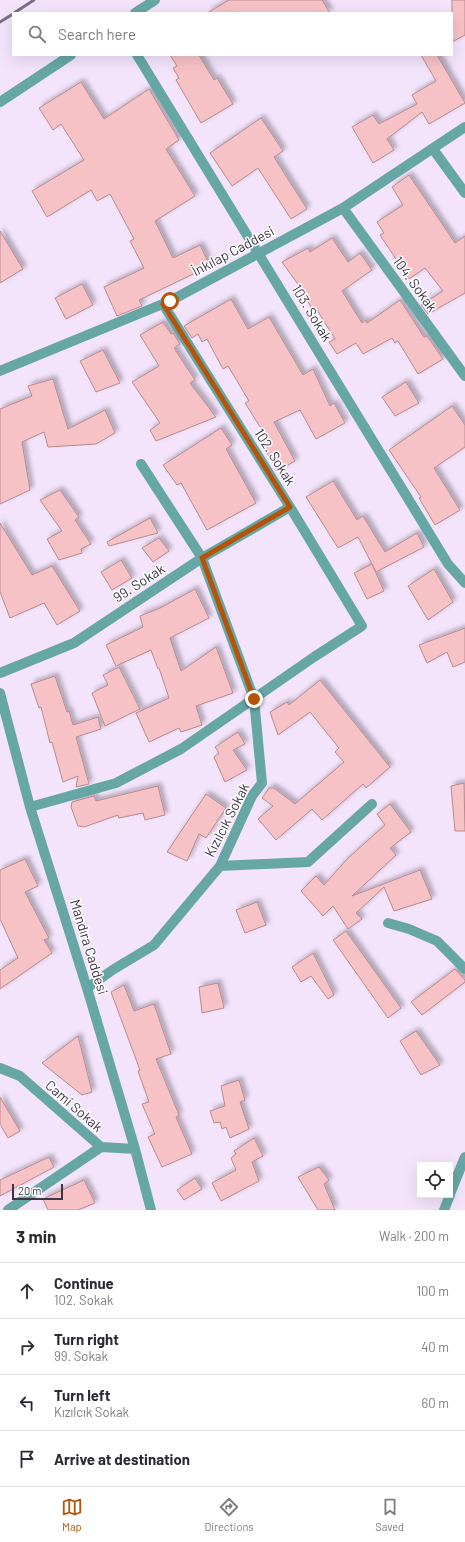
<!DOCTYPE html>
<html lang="en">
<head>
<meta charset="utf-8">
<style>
  :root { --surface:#fff; --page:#f2f2f3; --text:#2b2b33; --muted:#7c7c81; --line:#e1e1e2; --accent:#b45309 }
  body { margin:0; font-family:Barlow,sans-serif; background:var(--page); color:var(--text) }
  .controls { position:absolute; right:12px; bottom:12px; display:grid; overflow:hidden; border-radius:0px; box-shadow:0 4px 16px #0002 }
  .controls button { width:36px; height:36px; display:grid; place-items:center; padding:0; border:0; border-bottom:1px solid var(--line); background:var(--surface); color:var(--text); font:20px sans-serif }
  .scale { position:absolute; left:12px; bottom:10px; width:51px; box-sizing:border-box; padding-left:4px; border:2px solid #3f3545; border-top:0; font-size:11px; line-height:14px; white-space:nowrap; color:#3f3545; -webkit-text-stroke:3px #fff; paint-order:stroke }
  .stop { position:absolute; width:12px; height:12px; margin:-9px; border:3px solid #b45309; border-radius:50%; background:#fff }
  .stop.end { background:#b45309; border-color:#fff; box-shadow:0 1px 4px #0008 }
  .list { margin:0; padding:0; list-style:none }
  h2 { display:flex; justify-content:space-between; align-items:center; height:52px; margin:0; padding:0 16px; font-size:17px }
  h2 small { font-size:13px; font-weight:400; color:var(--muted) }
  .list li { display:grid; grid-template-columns:26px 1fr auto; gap:12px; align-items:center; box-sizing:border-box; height:56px; padding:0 16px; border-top:1px solid var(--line) }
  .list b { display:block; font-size:15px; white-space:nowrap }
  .list p { margin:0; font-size:13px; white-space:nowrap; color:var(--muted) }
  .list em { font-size:13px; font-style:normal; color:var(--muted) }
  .icon { flex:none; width:22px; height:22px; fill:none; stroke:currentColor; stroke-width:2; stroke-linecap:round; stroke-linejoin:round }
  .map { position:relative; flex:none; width:465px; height:1210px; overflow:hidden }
  .search { position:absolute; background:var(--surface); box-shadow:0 4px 16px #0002; left:12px; right:12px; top:12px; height:44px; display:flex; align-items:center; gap:10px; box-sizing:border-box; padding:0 14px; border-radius:0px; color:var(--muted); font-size:15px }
  .sheet { height:276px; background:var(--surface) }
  nav { display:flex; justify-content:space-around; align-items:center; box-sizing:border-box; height:56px; border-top:1px solid var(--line); background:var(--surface); font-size:11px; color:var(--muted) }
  nav a { display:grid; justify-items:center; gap:2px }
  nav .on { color:var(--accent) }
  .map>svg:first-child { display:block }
  .building { fill:#f6c2c6; stroke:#ba898d; filter:url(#shadow) }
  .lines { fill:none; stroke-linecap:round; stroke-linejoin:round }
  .minor { stroke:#66a7a5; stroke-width:10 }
  .rail { stroke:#7c7083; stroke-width:3 }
  .route { stroke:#b45309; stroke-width:5 }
  .labels { text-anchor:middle; stroke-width:3; stroke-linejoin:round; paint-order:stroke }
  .street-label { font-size:14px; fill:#3f3545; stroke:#fff }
</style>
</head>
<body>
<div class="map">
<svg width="465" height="1210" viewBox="0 0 465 1210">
  <defs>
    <filter id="shadow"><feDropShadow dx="3.5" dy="-3.5" stdDeviation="2" flood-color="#0004"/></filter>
  </defs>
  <rect width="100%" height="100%" fill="#f3e4fc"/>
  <!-- building -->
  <path class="building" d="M229,0H322L330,13H207Z
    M452,0H465V35L452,42Z
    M170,55H199L214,80L217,78L233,104L201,123L176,80L179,78L173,68L177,66Z
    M421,55H437L465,103L429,124L422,112L387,139L394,150L373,163L352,127L373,115L379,124L417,104L412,95L436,81Z
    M81,82L104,119L149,89L179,140L166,149L195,196L155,221L173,258L200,245L210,266L139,300L142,306L117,316L104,287L144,268L130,241L134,239L110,194L97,201L91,190L47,217L32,191L84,160L61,124L53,130L39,108Z
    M261,118L283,151L274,157L307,209L291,219L258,168L232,186L210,153Z
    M409,175L455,243L465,236V293L428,314L421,305L443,291L425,268L409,279L380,235L384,233L377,222L403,205L392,187Z
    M0,231L23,269L0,283Z
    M332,238L348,262L360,253L372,270L342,291L362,323L366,320L367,323L400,300L424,337L427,336L443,359L418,374L398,341L395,343L392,338L363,354L356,343L337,354L329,342L335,339L317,310L314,312L304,295L305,294L282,262L308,248L310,252Z
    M82,284L93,305L66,319L55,298Z
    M231,299L248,329L269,317L303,375L313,369L330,406L334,403L345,423L316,439L300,410L274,422L295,461L278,471L264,448L271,444L245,403L249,401L228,366L223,369L207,339L202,342L198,334L192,338L184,326Z
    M163,322L171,334L173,333L180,344L174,348L195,380L190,383L216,417L156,441L150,430L160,423L132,382L159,366L140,335Z
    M103,350L120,383L96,392L80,361Z
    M53,379L68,429L105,410L115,433L96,444L48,447L44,432L22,442L30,490L0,504V409L32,396L28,386Z
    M406,382L419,403L395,416L382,397Z
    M452,406L465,425V447L434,468L460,510L435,525L419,498L421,497L389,450Z
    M221,428L232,445L226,449L256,503L207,530L181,483L177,485L163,465Z
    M333,481L357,520L363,516L385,552L417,533L424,547L376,572L358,537L338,548L306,497Z
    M60,490L79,517L75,520L91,544L81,549L82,553L59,560L47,539L62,531L40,500Z
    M150,518L158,533L109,546L107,542Z
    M0,523L32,575L52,566L80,611L57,625L44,603L10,618L0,592Z
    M159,538L169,551L153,562L142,548Z
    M121,560L132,578L112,590L101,572Z
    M372,564L384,591L367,599L354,573Z
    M434,569L453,602L428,620L408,586Z
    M195,589L209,618L170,638L181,671L216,647L233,693L196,706L202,725L181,732L179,728L149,742L136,713L169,698L159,668L158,669L151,650L116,666L106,645L143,627L140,616L160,608Z
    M465,628V662L453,667L447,652L427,663L419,645Z
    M119,667L140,709L105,726L92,693L108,685L103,675Z
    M55,676L67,712L69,711L73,725L98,717L101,729L76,737L89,784L76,787L78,776L63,782L52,742L50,743L41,707L39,708L31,684Z
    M320,680L390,767L366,788L363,784L322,820L312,809L276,840L258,819L273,806L262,798L269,788H274L295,804L344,762L335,752L339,748L310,712L278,735L270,712L287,702L289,705Z
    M238,732L245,744L233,750L247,770L225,782L214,757L219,753L215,747Z
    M464,783L465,831H455L451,786Z
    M158,786L165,815L145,820L143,813L119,818L118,815L84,827L78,826L71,807L72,802L94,796L96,801Z
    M206,794L226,808L206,838L199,834L187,861L167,852Z
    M390,804L411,832L390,848L396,855L352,896L420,870L432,899L394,911L384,887L356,913L362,919L348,929L333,906L323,916L301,891L316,876L324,885L347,859L385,825L377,814Z
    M25,859L38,886L25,892L49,938L44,940L52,953L0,989V970L18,958L0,919V870Z
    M257,902L266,925L245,933L236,910Z
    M346,931L401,1008L388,1018L333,940Z
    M313,953L334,995L328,999L311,976L301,982L292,967Z
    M455,969L465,980V982L422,1015L411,1002Z
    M218,983L224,1008L202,1013L199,987Z
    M124,985L134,1011L154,1004L171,1054L156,1059L179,1115L176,1117L192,1154L162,1167L148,1137L155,1134L142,1104L149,1102L138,1071L140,1070L111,992Z
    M416,1031L440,1065L421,1075L400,1041Z
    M78,1036L92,1092L82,1095L42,1063Z
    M239,1080L245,1100L240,1102L249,1129L230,1138L226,1127L222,1129L220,1122L214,1123L210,1111L225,1106L221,1086Z
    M0,1097L20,1131L8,1138L0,1124Z
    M254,1138L263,1156L252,1162L259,1181L221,1201L212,1183L236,1170L231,1158L236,1154L234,1151Z
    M49,1157L54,1167L0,1196V1180Z
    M319,1167L329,1180L324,1184L335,1210H318L298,1177Z
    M195,1178L202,1189L184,1200L177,1190Z
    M84,1180L95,1203L78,1210H48L43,1199Z"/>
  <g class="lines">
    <!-- minor -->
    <path class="minor" d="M135,13L155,0
      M137,55L448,564L465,583
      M0,102L71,55
      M433,149L465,193
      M343,208L465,376
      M0,371L170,301L343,208L465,127
      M0,673L74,643L202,558L290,507
      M0,693L30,807L87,988L135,1149L151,1210
      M30,807L116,783L181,749L314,657L362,626L290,507L163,304
      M220,866L308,862L372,804
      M388,923L409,929L437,941L465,969
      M87,988L114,969L154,945L220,866L252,796L262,783L254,699L202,558L141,464
      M0,1068L20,1076L101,1147L135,1149
      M450,1194L465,1157
      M8,1210L101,1147
      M444,1210L450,1195"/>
    <!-- rail -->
    <path class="rail" d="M14,13L34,0
      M0,22L13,14"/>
  </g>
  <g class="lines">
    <!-- route -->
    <path class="route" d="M170,301L163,304L290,507L202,558L254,699"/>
  </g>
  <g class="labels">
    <!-- street labels -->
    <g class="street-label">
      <text transform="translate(233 251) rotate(-28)" y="5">İnkılap Caddesi</text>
      <text transform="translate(415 284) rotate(54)" y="5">104. Sokak</text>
      <text transform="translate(312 313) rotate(59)" y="5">103. Sokak</text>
      <text transform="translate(275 457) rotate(58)" y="5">102. Sokak</text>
      <text transform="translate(139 583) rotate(-33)" y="5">99. Sokak</text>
      <text transform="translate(227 820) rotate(-63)" y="5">Kızılcık Sokak</text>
      <text transform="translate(89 947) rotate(73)" y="5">Mandıra Caddesi</text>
      <text transform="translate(74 1106) rotate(41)" y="5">Cami Sokak</text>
    </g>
  </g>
</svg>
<div class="controls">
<button><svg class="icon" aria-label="locate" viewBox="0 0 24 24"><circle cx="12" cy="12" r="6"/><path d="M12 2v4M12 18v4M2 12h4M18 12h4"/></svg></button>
</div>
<div class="scale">20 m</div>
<div class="stop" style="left:170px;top:301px"></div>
<div class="stop end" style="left:254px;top:699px"></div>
<div class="search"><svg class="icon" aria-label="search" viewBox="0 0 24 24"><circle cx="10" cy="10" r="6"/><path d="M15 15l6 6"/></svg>Search here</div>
</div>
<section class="sheet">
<h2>3 min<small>Walk · 200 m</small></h2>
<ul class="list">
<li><svg class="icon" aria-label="ahead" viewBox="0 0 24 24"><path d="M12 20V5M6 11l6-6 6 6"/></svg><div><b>Continue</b><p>102. Sokak</p></div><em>100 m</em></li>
<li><svg class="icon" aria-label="right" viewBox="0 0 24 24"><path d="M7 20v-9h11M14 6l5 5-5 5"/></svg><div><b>Turn right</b><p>99. Sokak</p></div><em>40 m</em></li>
<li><svg class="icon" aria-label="left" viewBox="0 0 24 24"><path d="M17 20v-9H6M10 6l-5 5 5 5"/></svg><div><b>Turn left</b><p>Kızılcık Sokak</p></div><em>60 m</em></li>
<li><svg class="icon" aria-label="arrive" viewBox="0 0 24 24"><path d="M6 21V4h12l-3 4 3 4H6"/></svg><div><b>Arrive at destination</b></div></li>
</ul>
</section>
<nav>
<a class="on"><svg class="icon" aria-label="map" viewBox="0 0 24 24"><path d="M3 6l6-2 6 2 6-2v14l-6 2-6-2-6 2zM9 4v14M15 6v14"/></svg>Map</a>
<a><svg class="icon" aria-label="directions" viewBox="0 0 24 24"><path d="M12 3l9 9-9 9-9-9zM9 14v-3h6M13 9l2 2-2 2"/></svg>Directions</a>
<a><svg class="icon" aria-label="saved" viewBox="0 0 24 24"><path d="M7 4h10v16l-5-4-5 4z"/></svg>Saved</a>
</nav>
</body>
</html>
